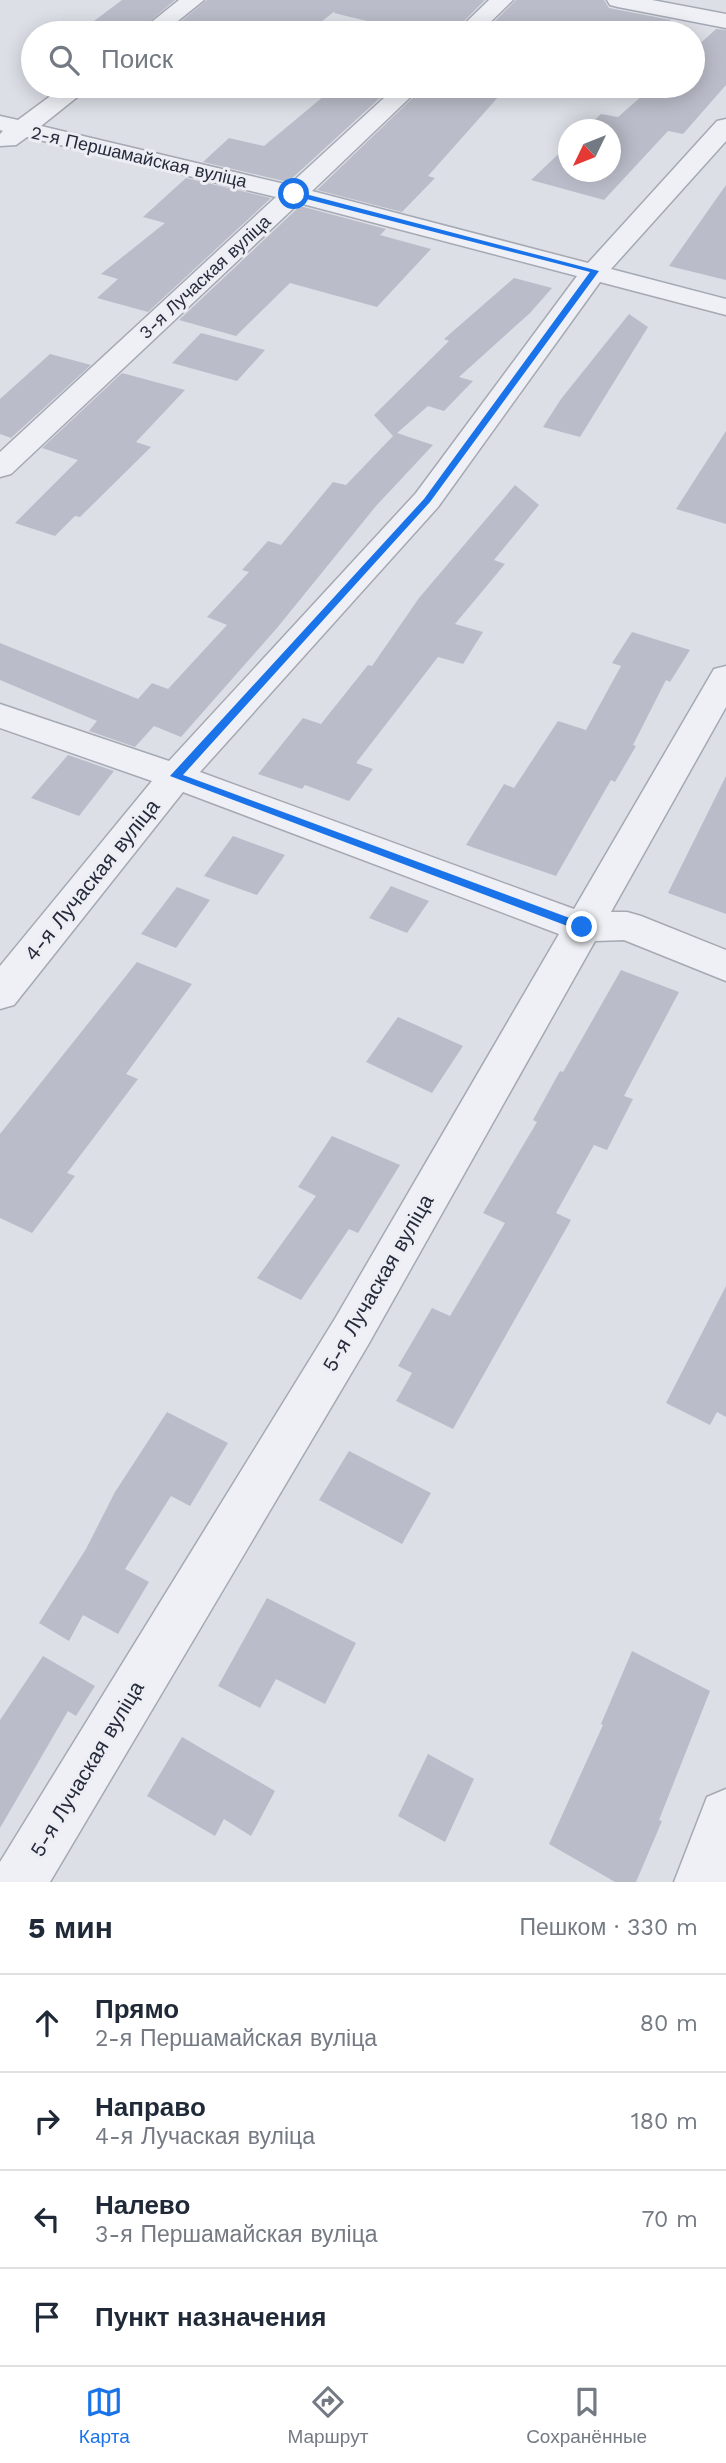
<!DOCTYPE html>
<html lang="ru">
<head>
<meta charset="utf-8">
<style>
  :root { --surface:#fff; --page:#f2f2f3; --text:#1f2937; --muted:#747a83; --line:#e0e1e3; --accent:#1a73e8 }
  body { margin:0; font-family:"Work Sans",sans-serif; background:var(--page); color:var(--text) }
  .compass { position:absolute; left:558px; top:119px; width:63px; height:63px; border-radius:50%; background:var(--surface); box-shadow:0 4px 18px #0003; rotate:227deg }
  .stop { position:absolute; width:21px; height:21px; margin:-16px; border:5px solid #1a73e8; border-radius:50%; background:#fff }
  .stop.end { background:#1a73e8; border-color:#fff; box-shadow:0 2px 7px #0008 }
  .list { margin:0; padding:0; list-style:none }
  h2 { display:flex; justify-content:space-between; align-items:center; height:91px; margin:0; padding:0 28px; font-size:30px }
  h2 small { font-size:23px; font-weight:400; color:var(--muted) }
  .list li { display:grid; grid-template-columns:46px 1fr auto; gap:21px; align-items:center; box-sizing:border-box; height:98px; padding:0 28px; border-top:2px solid var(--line) }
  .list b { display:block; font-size:26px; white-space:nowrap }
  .list p { margin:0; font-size:23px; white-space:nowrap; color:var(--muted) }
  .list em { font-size:23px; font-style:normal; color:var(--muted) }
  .icon { flex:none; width:38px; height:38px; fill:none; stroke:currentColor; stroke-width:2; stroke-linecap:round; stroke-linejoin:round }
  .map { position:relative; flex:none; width:726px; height:1882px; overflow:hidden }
  .search { position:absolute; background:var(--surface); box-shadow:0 4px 18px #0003; left:21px; right:21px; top:21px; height:77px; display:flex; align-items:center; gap:18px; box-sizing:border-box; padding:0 24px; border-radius:38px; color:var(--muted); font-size:26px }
  .sheet { height:483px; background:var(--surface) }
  nav { display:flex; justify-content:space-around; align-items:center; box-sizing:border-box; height:98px; border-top:2px solid var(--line); background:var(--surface); font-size:19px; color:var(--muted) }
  nav a { display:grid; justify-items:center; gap:4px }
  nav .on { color:var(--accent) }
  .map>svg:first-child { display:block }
  .building { fill:#babdc9 }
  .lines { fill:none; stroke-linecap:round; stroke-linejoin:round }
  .minor-casing { stroke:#a5a9b3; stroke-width:3 }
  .minor { fill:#eff0f5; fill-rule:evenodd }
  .route { fill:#1a73e8 }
  .labels { text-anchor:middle; stroke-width:6; stroke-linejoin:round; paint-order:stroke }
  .far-street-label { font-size:18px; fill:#262b3c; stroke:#eceef4 }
  .street-label { font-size:21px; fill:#262b3c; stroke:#eceef4 }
</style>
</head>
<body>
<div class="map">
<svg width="726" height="1882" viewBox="0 0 726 1882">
  <rect width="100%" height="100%" fill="#dcdfe6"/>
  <!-- building -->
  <path class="building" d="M122,0H175L136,33H78Z
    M207,0H485L452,33H416L334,13L335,11L307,33H167Z
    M516,0H604L609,8L671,20L660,33H483Z
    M716,29L726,30V85L683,134L668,131L604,200L531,180L569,144V172H611V130H584L601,114L618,117L653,86H693V50Z
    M336,86H393L288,182L203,162L229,138L264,146Z
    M425,86H508L428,176L435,178L402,212L317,190Z
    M186,178L271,198L148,312L97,298L118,279L101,274L165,223L143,217Z
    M726,185V280L669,266Z
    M300,206L386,229L380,235L431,249L377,307L290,283L236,336L179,320Z
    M514,278L552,288L530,313L459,377L473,381L444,411L428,406L397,433L433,445L376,506L277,628L181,737L154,726L135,747L89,731L97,721L0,680V643L138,699L152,683L168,689L227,625L207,617L249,572L242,570L268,541L281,545L333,482L346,485L393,436L374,415L449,341L444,339Z
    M629,314L648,327L580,437L543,427L561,399Z
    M201,333L265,350L237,381L172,363Z
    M50,354L91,365L11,438L0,434V399Z
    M122,373L185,390L136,442L151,447L80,517L75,516L55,536L15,523L78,460L42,448Z
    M726,431V524L676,509Z
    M515,485L539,505L494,560L505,564L455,624L483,632L463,664L438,657L356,763L373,769L349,801L305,785L302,789L258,774L303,718L321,724L368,665L372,666L419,598Z
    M632,632L690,650L670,682L666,680L633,745L636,746L615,782L611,780L556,876L466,845L504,784L514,788L558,721L586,730L621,666L612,663Z
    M68,755L114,771L79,816L31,798Z
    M726,776V914L668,893Z
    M233,836L285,855L257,895L204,876Z
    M391,886L429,901L407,933L369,918Z
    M177,887L210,900L176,948L141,934Z
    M137,962L192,984L126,1074L138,1079L67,1173L75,1176L32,1233L0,1218V1134Z
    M621,970L679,992L624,1096L633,1099L607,1150L594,1145L556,1213L571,1220L453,1429L396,1401L412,1373L398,1366L432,1308L450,1316L505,1223L483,1213L537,1122L533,1120L560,1071L563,1072Z
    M398,1017L463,1046L432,1093L366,1062Z
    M332,1136L400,1165L358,1233L349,1229L301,1300L257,1278L316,1196L298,1187Z
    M726,1286V1417L717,1412L710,1425L666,1403Z
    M167,1412L228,1443L190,1506L171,1496L125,1569L149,1582L118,1634L83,1615L69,1641L39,1623L86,1549L115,1492Z
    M349,1451L431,1493L402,1544L319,1500Z
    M267,1598L356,1643L325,1704L276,1679L260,1708L218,1686Z
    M632,1651L710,1691L659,1820L662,1821L636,1882H615L549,1844L603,1725L601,1724Z
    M43,1656L95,1686L76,1716L68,1711L0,1828V1720Z
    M182,1737L275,1791L251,1836L224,1819L215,1836L147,1796Z
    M428,1754L474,1779L445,1842L398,1816Z"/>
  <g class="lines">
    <defs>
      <path id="minor" d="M179,0H204L163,33H138Z
        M489,0H513L479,33H455Z
        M607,0H652L726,14V28L618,7L610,5Z
        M64,86H91L41,126L289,185L397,86H422L312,191L588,263L717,121L726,119V141L611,269L726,299V315L600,282L438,507L200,772L574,909L714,669L726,666V707L611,912H627L641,916L726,950V981L624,940L595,941L368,1345L50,1882H0V1862L336,1317L559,934L183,792L14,1005L0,1009V966L152,781L0,728V704L169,761L416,493L577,276L299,203L11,474L0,477V452L276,197L27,137L16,145L0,146V134L3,131L0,130V116L18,120Z
        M726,1789V1882H674L707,1797Z"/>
    </defs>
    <!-- minor casing -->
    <use href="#minor" class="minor-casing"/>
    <!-- minor -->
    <use href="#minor" class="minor"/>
  </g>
  <!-- route -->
  <path class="route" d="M294,191L599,271L430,502L183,775L586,924V930H578L170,776L424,499L590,272L291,195Z"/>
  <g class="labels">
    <!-- far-street labels -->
    <g class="far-street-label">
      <text transform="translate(139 157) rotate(13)" y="6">2-я Першамайская вуліца</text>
      <text transform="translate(205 277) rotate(-43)" y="6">3-я Лучаская вуліца</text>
    </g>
    <!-- street labels -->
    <g class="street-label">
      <text transform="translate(92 880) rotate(-51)" y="7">4-я Лучаская вуліца</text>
      <text transform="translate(378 1283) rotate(-60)" y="7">5-я Лучаская вуліца</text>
      <text transform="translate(87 1769) rotate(-59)" y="7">5-я Лучаская вуліца</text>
    </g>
  </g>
</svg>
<svg class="compass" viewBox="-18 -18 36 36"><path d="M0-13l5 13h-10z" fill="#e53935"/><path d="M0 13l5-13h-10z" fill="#747a83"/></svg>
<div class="stop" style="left:294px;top:194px"></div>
<div class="stop end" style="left:582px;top:927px"></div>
<div class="search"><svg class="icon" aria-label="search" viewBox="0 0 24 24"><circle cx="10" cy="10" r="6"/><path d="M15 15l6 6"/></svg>Поиск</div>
</div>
<section class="sheet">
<h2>5 мин<small>Пешком · 330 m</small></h2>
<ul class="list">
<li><svg class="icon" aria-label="ahead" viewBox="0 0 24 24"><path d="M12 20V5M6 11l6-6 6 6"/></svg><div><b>Прямо</b><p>2-я Першамайская вуліца</p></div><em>80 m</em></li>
<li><svg class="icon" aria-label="right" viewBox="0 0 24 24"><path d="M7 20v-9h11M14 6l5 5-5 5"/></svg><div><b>Направо</b><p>4-я Лучаская вуліца</p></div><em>180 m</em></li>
<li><svg class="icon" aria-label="left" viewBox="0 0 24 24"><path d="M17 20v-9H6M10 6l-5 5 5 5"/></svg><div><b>Налево</b><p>3-я Першамайская вуліца</p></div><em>70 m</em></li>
<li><svg class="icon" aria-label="arrive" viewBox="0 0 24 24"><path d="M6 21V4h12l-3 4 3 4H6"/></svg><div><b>Пункт назначения</b></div></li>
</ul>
</section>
<nav>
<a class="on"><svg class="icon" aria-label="map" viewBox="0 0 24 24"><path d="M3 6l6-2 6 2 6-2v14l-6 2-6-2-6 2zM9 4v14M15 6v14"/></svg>Карта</a>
<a><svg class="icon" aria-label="directions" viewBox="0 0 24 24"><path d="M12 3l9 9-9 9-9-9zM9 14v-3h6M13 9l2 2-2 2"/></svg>Маршрут</a>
<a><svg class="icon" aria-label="saved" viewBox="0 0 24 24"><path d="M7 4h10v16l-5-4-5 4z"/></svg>Сохранённые</a>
</nav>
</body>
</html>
